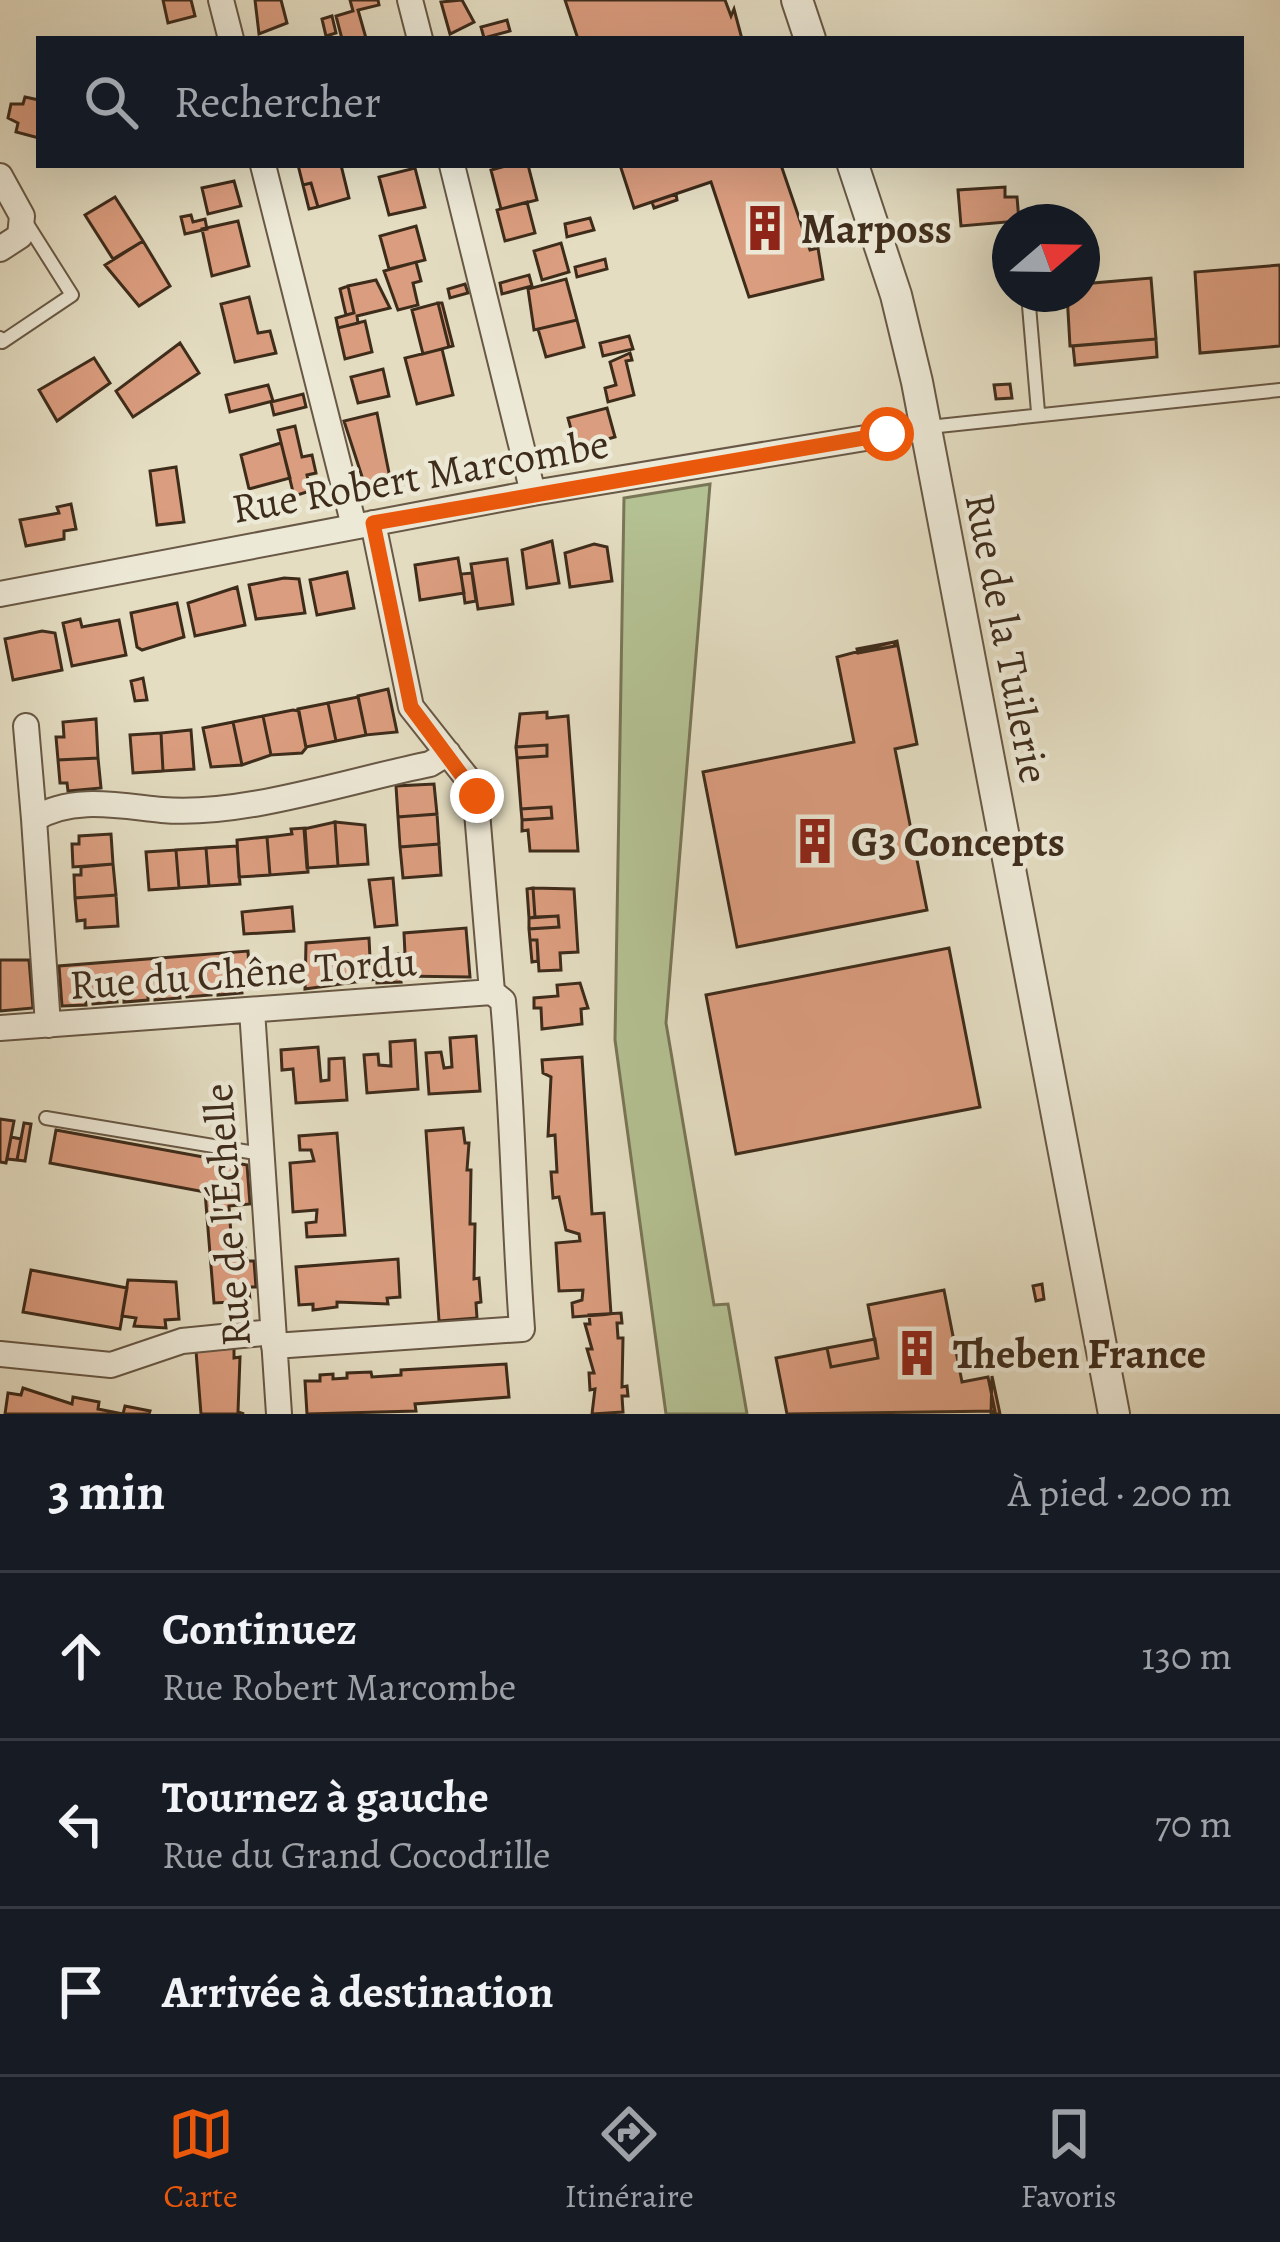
<!DOCTYPE html>
<html lang="fr">
<head>
<meta charset="utf-8">
<style>
  :root { --surface:#171b24; --page:#242831; --text:#f1f3f6; --muted:#9ea1a6; --line:#363941; --accent:#ea580c }
  body { margin:0; font-family:Alegreya,serif; background:var(--page); color:var(--text) }
  .compass { position:absolute; left:992px; top:204px; width:108px; height:108px; border-radius:50%; background:var(--surface); box-shadow:0 12px 48px #0002; rotate:70deg }
  .stop { position:absolute; width:36px; height:36px; margin:-27px; border:9px solid #ea580c; border-radius:50%; background:#fff }
  .stop.end { background:#ea580c; border-color:#fff; box-shadow:0 3px 12px #0008 }
  .list { margin:0; padding:0; list-style:none }
  h2 { display:flex; justify-content:space-between; align-items:center; height:156px; margin:0; padding:0 48px; font-size:51px }
  h2 small { font-size:39px; font-weight:400; color:var(--muted) }
  .list li { display:grid; grid-template-columns:78px 1fr auto; gap:36px; align-items:center; box-sizing:border-box; height:168px; padding:0 48px; border-top:3px solid var(--line) }
  .list b { display:block; font-size:45px; white-space:nowrap }
  .list p { margin:0; font-size:39px; white-space:nowrap; color:var(--muted) }
  .list em { font-size:39px; font-style:normal; color:var(--muted) }
  .icon { flex:none; width:66px; height:66px; fill:none; stroke:currentColor; stroke-width:2; stroke-linecap:round; stroke-linejoin:round }
  .map { position:relative; flex:none; width:1280px; height:1414px; overflow:hidden }
  .search { position:absolute; background:var(--surface); box-shadow:0 12px 48px #0002; left:36px; right:36px; top:36px; height:132px; display:flex; align-items:center; gap:30px; box-sizing:border-box; padding:0 42px; border-radius:0px; color:var(--muted); font-size:45px }
  .sheet { height:660px; background:var(--surface) }
  nav { display:flex; justify-content:space-around; align-items:center; box-sizing:border-box; height:168px; border-top:3px solid var(--line); background:var(--surface); font-size:33px; color:var(--muted) }
  nav a { display:grid; justify-items:center; gap:6px }
  nav .on { color:var(--accent) }
  .map>svg:first-child { display:block }
  .green { fill:#b4c193; stroke:#797657; stroke-width:3 }
  .building { fill:#db9d7f; stroke:#3e2c1b; stroke-width:3 }
  .lines { fill:none; stroke-linecap:round; stroke-linejoin:round }
  .service-casing { stroke:#685845; stroke-width:16 }
  .minor-casing { stroke:#685845; stroke-width:28 }
  .tertiary-casing { stroke:#685845; stroke-width:34 }
  .service { stroke:#ede9d7; stroke-width:12 }
  .minor { stroke:#ede9d7; stroke-width:24 }
  .tertiary { stroke:#ede9d7; stroke-width:30 }
  .route { stroke:#ea580c; stroke-width:15 }
  .labels { text-anchor:middle; stroke-width:9; stroke-linejoin:round; paint-order:stroke }
  .poi-label { font-size:42px; font-weight:bold; fill:#3e2c1b; stroke:#ede9d7; text-anchor:start }
  .street-label { font-size:42px; fill:#3e2c1b; stroke:#ede9d7 }
</style>
</head>
<body>
<div class="map">
<svg width="1280" height="1414" viewBox="0 0 1280 1414">
  <rect width="100%" height="100%" fill="#e4ddc2"/>
  <filter id="stains"><feTurbulence type="fractalNoise" baseFrequency=".00167" numOctaves="4"/><feColorMatrix values="0 0 0 0 .2 0 0 0 0 .09 0 0 0 0 .02 0 0 0 .5 -.17"/></filter>
  <radialGradient id="worn" r=".72"><stop offset=".6" stop-color="#630" stop-opacity="0"/><stop offset="1" stop-color="#630" stop-opacity=".3"/></radialGradient>
  <!-- green -->
  <path class="green" d="M710,484L666,1023L714,1305L728,1304L747,1414H666L615,1040L624,498Z"/>
  <!-- building -->
  <path class="building" d="M163,0H191L195,16L168,23Z
    M255,0H281L287,23L259,34Z
    M350,0H378L379,5L358,10L366,38L342,39L336,16L353,11Z
    M462,0L474,22L450,34L441,2Z
    M565,0H725L731,16L734,9L742,39H578Z
    M332,16L336,33L326,36L322,19Z
    M507,20L510,31L484,38L481,27Z
    M25,97L39,100V138L16,132L18,123L8,118L11,104H23Z
    M298,165H341L349,198L318,207L311,183L303,185Z
    M509,165H528L537,200L501,209L491,170Z
    M620,165H781L810,250L818,248L823,279L749,297L711,182L634,208Z
    M415,168L425,207L389,215L379,177Z
    M234,181L241,206L208,214L202,188Z
    M311,183L318,207L309,209L303,185Z
    M1005,187V197H1017L1019,221L961,226L958,190Z
    M676,194L677,200L654,208L652,202Z
    M115,197L143,241L113,259L85,215Z
    M527,202L535,233L505,241L497,210Z
    M191,215L193,222L205,219L207,229L185,234L181,217Z
    M590,218L594,230L567,237L565,224Z
    M238,221L249,266L212,276L202,229Z
    M416,226L425,260L389,269L380,236Z
    M143,241L170,286L139,306L105,265Z
    M561,243L569,272L542,280L534,251Z
    M605,259L607,269L577,277L575,267Z
    M416,262L421,281L413,283L418,305L398,310L384,271Z
    M1280,265V346L1200,353L1195,272Z
    M529,275L532,286L502,294L500,283Z
    M1151,278L1156,339L1070,346L1067,294H1082V284Z
    M566,279L577,320L534,330L528,289Z
    M376,280L390,308L357,316L358,323L338,328L336,318L354,313L348,286Z
    M465,284L468,293L450,298L448,289Z
    M348,286L354,313L346,315L340,289Z
    M249,297L258,333L270,331L276,353L235,362L221,304Z
    M438,303L449,347L423,354L412,310Z
    M438,303H442L453,346L449,347Z
    M577,320L584,347L546,357L538,329Z
    M365,321L372,352L345,359L338,328Z
    M629,336L633,349L603,356L600,343Z
    M1156,339L1157,357L1075,365L1073,346Z
    M180,343L199,373L133,417L116,391Z
    M442,349L453,395L417,404L405,358Z
    M630,353L632,360L626,361L634,395L608,402L605,388L616,385L610,362Z
    M94,358L110,383L57,421L39,390Z
    M383,369L389,396L358,403L351,377Z
    M1010,384L1012,398L996,399L994,385Z
    M268,385L273,401L230,412L226,395Z
    M303,394L306,407L274,415L271,402Z
    M607,408L615,437L576,448L568,418Z
    M377,413L391,483L366,489L344,421Z
    M295,426L302,457L312,455L316,473L307,475L310,491L294,496L278,430Z
    M281,443L290,478L249,489L241,455Z
    M176,467L184,522L157,525L150,471Z
    M71,504L76,529L64,531V539L26,546L20,520L59,513L57,507Z
    M552,541L559,583L527,588L522,550Z
    M594,544L607,547L612,581L570,587L565,553Z
    M458,558L464,593L420,600L415,565Z
    M507,559L513,604L478,609L471,564Z
    M347,572L354,608L317,615L310,580Z
    M472,573L476,601L465,603L461,574Z
    M284,578L299,579L305,613L256,619L249,585Z
    M237,587L245,625L195,636L188,603Z
    M177,603L184,637L142,650L137,647L131,613Z
    M80,619L82,627L119,620L126,655L72,666L63,623Z
    M42,631L55,633L62,670L13,680L5,639Z
    M897,641L917,744L895,749L927,910L737,947L703,772L854,742L837,657Z
    M894,642L895,646L858,653L857,649Z
    M143,678L147,700L135,701L131,681Z
    M388,689L397,732L366,735L358,696Z
    M358,697L366,735L336,741L328,703Z
    M328,703L336,741L306,747L298,709Z
    M293,710L299,711L306,748L302,753L271,755L263,716Z
    M547,712V718L568,716L578,851H530L528,830L522,831V820L552,818L551,807L521,809L517,758L547,756V745L516,747L520,714Z
    M263,716L271,755L242,765L233,722Z
    M96,719L98,758L58,760L56,737H64L63,722Z
    M233,722L242,765L211,767L203,728Z
    M191,730L194,769L163,771L161,733Z
    M161,733L163,771L133,773L130,735Z
    M547,745V756L517,758L516,747Z
    M98,758L101,788L68,791L67,783H60L58,760Z
    M434,784L437,814L398,817L396,786Z
    M551,807L552,818L522,820L521,809Z
    M437,814L439,844L400,847L398,817Z
    M335,822L365,825L368,864L338,866Z
    M335,822L338,866L307,868L304,829Z
    M291,829L305,828L308,872L270,875L267,837L292,834Z
    M111,834L113,864L73,867L72,844H79V836Z
    M267,837L270,875L239,877L237,840Z
    M439,844L441,875L403,878L400,847Z
    M237,846L240,884L209,886L206,848Z
    M206,848L209,886L179,888L176,850Z
    M176,850L179,888L149,890L146,852Z
    M113,864L116,895L75,898L74,875H81V867Z
    M393,878L397,925L375,927L369,880Z
    M533,888L574,889L578,952L560,953L561,970L539,971L537,940H530L529,929L559,927L558,916L535,917Z
    M533,888L535,917L529,918L527,889Z
    M116,895L118,926L85,928V920L77,921L75,898Z
    M292,907L294,931L244,934L242,912Z
    M558,916L559,927L529,929V918Z
    M466,928L470,977L400,976L401,982L377,983V979L305,989L306,943L369,938L370,958L399,960V954H405L404,933Z
    M530,940H537L538,961L532,962Z
    M949,948L980,1107L736,1154L706,995Z
    M248,951L250,984L241,985L242,993L218,995V987H210L211,995L187,997L186,989H179L180,998L155,1000V991L148,992V1000L124,1002V994H116L117,1002L93,1004L92,996L85,997L86,1005L62,1006L59,966Z
    M0,960H29L33,1008L0,1011Z
    M580,983L588,1008L581,1009L582,1024L542,1029L541,1008H534V998L558,996L557,985Z
    M476,1036L480,1091L429,1094L426,1053L441,1052L444,1068L452,1067L450,1038Z
    M415,1040L418,1089L367,1093L364,1055L378,1054L379,1065L391,1066L390,1042Z
    M318,1047L321,1081L329,1080V1059L344,1058L347,1100L296,1103L293,1069L282,1070L281,1050Z
    M582,1057L592,1214L604,1213L611,1314L573,1317L572,1303L582,1300L583,1290L559,1291L556,1243L580,1241L579,1234L566,1230L559,1197L553,1198L551,1172H557L555,1135L548,1136L551,1077L543,1073L542,1060Z
    M0,1119L14,1121L6,1163L0,1162Z
    M24,1123L31,1124L25,1161L17,1160Z
    M463,1128L465,1143H469L467,1170H471L470,1224H475L474,1279L479,1278L481,1302L476,1303L477,1318L439,1321L426,1131Z
    M56,1130L247,1165L250,1204L229,1206L232,1249L245,1248L247,1261H254L256,1287H249L250,1301L214,1303L205,1192L50,1163Z
    M337,1133L345,1235L307,1237L306,1223L316,1222L317,1210L293,1212L290,1163L314,1161L311,1150H300L299,1136Z
    M11,1137L21,1139L17,1160L7,1159Z
    M398,1259L400,1297L387,1298L388,1304L337,1302V1307L313,1310V1304L299,1305L296,1267Z
    M31,1270L127,1288L120,1329L23,1312Z
    M128,1280L176,1282L179,1319L165,1320L166,1328L134,1326L136,1318L122,1316Z
    M1042,1284L1044,1299L1036,1301L1033,1286Z
    M944,1290L962,1382L988,1377L995,1411L787,1414L776,1358L827,1348L831,1367L878,1358L868,1305Z
    M621,1313L622,1323H617L618,1338H623L622,1387L627,1386L628,1396H622L623,1412L592,1414L595,1389L590,1390L589,1373H594L587,1349H592L585,1324H590L589,1315Z
    M875,1339L878,1358L831,1367L827,1348Z
    M234,1348V1358L240,1357L238,1412L244,1414H201L196,1351Z
    M506,1364L509,1397L415,1404L416,1411L307,1414L305,1381H320V1375L333,1374V1379L347,1378V1373L371,1372L372,1377L401,1375V1370Z
    M992,1376L1000,1414H991Z
    M23,1388L72,1404L73,1397L99,1402L98,1409L123,1414L125,1406L150,1411L149,1414H5L8,1393L21,1395Z"/>
  <g class="lines">
    <defs>
      <path id="service" d="M1028,294L1038,412
        M0,338L2,342L72,295L24,219
        M929,427L1280,390
        M46,1118L261,1154"/>
      <path id="minor" d="M221,0L231,39
        M410,0L420,39
        M263,165L354,526
        M452,165L533,493
        M0,176L22,216L20,236L0,249
        M0,594L533,493L926,428
        M26,726L34,819
        M252,1010L279,1414
        M48,1025L34,819C72,795 121,806 162,810C242,817 350,780 430,764L448,753
        M0,1028L492,992
        M274,1346L522,1329C514,1219 513,1110 503,1001L492,992L475,788L411,707L373,523
        M0,1354L111,1365L182,1341L273,1332"/>
      <path id="tertiary" d="M797,0L810,39
        M853,165L896,295L917,382L1114,1414"/>
    </defs>
    <!-- service casing -->
    <use href="#service" class="service-casing"/>
    <!-- minor casing -->
    <use href="#minor" class="minor-casing"/>
    <!-- tertiary casing -->
    <use href="#tertiary" class="tertiary-casing"/>
    <!-- service -->
    <use href="#service" class="service"/>
    <!-- minor -->
    <use href="#minor" class="minor"/>
    <!-- tertiary -->
    <use href="#tertiary" class="tertiary"/>
  </g>
  <g class="lines">
    <!-- route -->
    <path class="route" d="M477,796L411,707L373,523L887,434"/>
  </g>
  <!-- icons -->
  <defs>
    <symbol id="building-bare" viewBox="-9 -9 18 18"><path d="M-4-6H4V6H1V3H-1V6H-4ZM-2.5-4.3h1.7v1.8h-1.7ZM.8-4.3h1.7v1.8H.8ZM-2.5-1h1.7V.8h-1.7ZM.8-1h1.7V.8H.8Z" fill="#8f2418" stroke="#ede9d7" stroke-width="2.5" paint-order="stroke"/></symbol>
  </defs>
  <g fill-rule="evenodd">
    <use href="#building-bare" x="732" y="195" width="66" height="66"/>
    <use href="#building-bare" x="782" y="808" width="66" height="66"/>
    <use href="#building-bare" x="884" y="1320" width="66" height="66"/>
  </g>
  <g class="labels">
    <!-- poi labels -->
    <g class="poi-label">
      <text x="801" y="243">Marposs</text>
      <text x="851" y="856">G3 Concepts</text>
      <text x="953" y="1368">Theben France</text>
    </g>
    <!-- street labels -->
    <g class="street-label">
      <text transform="translate(420 475) rotate(-10)" y="15">Rue Robert Marcombe</text>
      <text transform="translate(1008 638) rotate(79)" y="15">Rue de la Tuilerie</text>
      <text transform="translate(243 972) rotate(-4)" y="15">Rue du Chêne Tordu</text>
      <text transform="translate(226 1215) rotate(-94)" y="15">Rue de l'Échelle</text>
    </g>
  </g>
  <rect width="100%" height="100%" filter="url(#stains)"/>
  <rect width="100%" height="100%" fill="url(#worn)"/>
</svg>
<svg class="compass" viewBox="-18 -18 36 36"><path d="M0-13l5 13h-10z" fill="#e53935"/><path d="M0 13l5-13h-10z" fill="#9ea1a6"/></svg>
<div class="stop" style="left:887px;top:434px"></div>
<div class="stop end" style="left:477px;top:796px"></div>
<div class="search"><svg class="icon" aria-label="search" viewBox="0 0 24 24"><circle cx="10" cy="10" r="6"/><path d="M15 15l6 6"/></svg>Rechercher</div>
</div>
<section class="sheet">
<h2>3 min<small>À pied · 200 m</small></h2>
<ul class="list">
<li><svg class="icon" aria-label="ahead" viewBox="0 0 24 24"><path d="M12 20V5M6 11l6-6 6 6"/></svg><div><b>Continuez</b><p>Rue Robert Marcombe</p></div><em>130 m</em></li>
<li><svg class="icon" aria-label="left" viewBox="0 0 24 24"><path d="M17 20v-9H6M10 6l-5 5 5 5"/></svg><div><b>Tournez à gauche</b><p>Rue du Grand Cocodrille</p></div><em>70 m</em></li>
<li><svg class="icon" aria-label="arrive" viewBox="0 0 24 24"><path d="M6 21V4h12l-3 4 3 4H6"/></svg><div><b>Arrivée à destination</b></div></li>
</ul>
</section>
<nav>
<a class="on"><svg class="icon" aria-label="map" viewBox="0 0 24 24"><path d="M3 6l6-2 6 2 6-2v14l-6 2-6-2-6 2zM9 4v14M15 6v14"/></svg>Carte</a>
<a><svg class="icon" aria-label="directions" viewBox="0 0 24 24"><path d="M12 3l9 9-9 9-9-9zM9 14v-3h6M13 9l2 2-2 2"/></svg>Itinéraire</a>
<a><svg class="icon" aria-label="saved" viewBox="0 0 24 24"><path d="M7 4h10v16l-5-4-5 4z"/></svg>Favoris</a>
</nav>
</body>
</html>
